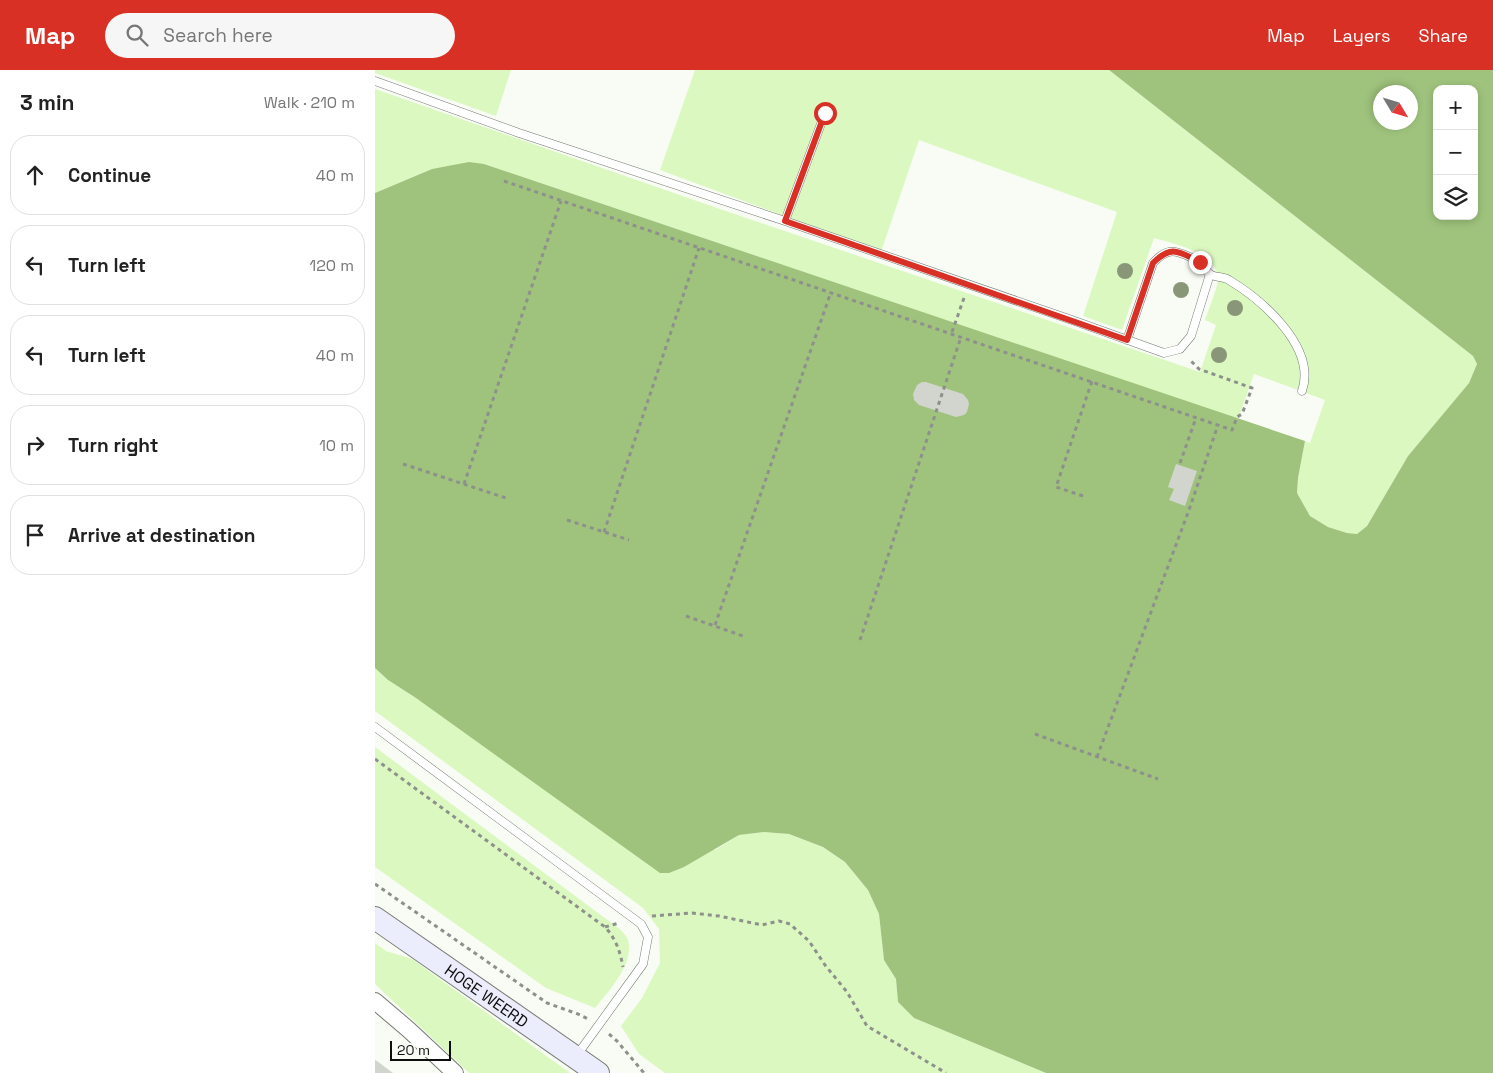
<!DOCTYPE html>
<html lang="en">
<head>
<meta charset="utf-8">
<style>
  :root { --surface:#fff; --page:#f6f6f6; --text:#222; --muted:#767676; --line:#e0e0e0; --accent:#d93025 }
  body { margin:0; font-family:"Space Grotesk",sans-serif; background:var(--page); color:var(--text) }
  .controls { position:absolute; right:15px; top:15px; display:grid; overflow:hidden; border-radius:10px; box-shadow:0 2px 8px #0003 }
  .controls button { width:45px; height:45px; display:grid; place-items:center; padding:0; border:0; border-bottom:1px solid var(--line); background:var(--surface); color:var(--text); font:25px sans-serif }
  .compass { position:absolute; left:998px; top:15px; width:45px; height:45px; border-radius:50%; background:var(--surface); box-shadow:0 2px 8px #0003; rotate:128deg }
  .scale { position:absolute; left:15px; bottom:12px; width:61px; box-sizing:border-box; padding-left:5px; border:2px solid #0e0f0d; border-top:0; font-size:14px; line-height:18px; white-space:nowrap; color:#0e0f0d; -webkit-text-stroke:4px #f8fcf4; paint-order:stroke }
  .stop { position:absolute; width:15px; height:15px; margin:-11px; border:4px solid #d93025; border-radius:50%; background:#fff }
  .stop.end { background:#d93025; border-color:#fff; box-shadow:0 1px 5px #0008 }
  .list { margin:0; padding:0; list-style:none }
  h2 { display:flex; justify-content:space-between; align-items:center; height:65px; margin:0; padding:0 20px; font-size:21px }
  h2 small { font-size:16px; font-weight:400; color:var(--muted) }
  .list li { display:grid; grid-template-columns:32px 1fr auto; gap:15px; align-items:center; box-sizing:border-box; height:80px; margin:0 10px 10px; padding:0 10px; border:1px solid var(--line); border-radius:20px }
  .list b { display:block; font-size:19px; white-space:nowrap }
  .list em { font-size:16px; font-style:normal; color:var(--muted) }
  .icon { flex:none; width:28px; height:28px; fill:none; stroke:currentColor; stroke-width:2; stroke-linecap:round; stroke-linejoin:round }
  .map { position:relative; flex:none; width:1118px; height:1003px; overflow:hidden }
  header { display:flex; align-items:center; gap:30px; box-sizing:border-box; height:70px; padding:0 25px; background:var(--accent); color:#fff }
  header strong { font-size:24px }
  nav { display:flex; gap:28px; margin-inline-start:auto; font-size:18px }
  .search { width:350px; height:45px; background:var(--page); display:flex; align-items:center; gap:12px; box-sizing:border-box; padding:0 18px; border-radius:28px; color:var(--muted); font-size:19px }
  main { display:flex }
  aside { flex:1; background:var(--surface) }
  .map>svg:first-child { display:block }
  .green { fill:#dbf8c1 }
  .water { fill:#9fc37d; fill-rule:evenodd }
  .building { fill:#d1d5cd }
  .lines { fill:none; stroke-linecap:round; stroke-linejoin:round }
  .service-casing { stroke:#757972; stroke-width:9 }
  .minor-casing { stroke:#757972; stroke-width:18 }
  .secondary-casing { stroke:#757972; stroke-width:24 }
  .path { stroke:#8e908b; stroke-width:3; stroke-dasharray:4 4; stroke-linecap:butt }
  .service { stroke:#fff; stroke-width:8 }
  .minor { stroke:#fff; stroke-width:16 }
  .secondary { stroke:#ebedfc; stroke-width:22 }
  .tree { fill:#899778 }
  .route { stroke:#d93025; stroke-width:6 }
  .labels { text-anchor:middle; stroke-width:5; stroke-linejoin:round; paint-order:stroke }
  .street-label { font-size:16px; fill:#0e0f0d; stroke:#f8fcf4 }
</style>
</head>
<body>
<header>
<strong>Map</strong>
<div class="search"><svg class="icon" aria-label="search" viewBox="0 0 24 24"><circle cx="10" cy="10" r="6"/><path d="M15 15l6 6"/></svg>Search here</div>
<nav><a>Map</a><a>Layers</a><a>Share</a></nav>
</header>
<main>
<aside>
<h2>3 min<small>Walk · 210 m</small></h2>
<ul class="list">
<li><svg class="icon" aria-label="ahead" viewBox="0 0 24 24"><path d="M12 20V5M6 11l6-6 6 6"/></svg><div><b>Continue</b></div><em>40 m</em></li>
<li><svg class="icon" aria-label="left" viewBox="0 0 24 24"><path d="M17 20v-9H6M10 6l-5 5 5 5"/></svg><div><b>Turn left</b></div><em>120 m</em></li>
<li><svg class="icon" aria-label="left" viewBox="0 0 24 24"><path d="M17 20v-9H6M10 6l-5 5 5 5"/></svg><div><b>Turn left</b></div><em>40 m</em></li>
<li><svg class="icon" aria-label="right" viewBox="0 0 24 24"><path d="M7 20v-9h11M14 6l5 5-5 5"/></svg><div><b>Turn right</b></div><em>10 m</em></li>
<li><svg class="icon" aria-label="arrive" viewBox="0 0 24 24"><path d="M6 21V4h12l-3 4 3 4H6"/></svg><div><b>Arrive at destination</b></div></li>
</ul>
</aside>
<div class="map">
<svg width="1118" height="1003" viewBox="0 0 1118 1003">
  <rect width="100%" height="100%" fill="#f8fcf4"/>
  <!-- green -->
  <path class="green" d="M0,0H136L121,46L0,3Z
    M320,0H734L1098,286L1102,294L1094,313L1033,386L992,456L982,464L972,463L953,457L935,446L922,423L923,408L930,371L935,373L950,330L879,304L863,349L109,94L57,99L0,123V19L342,138L825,302L841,255L830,250C833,241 843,217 843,209C842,182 799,174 779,168L747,260L708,246L742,142L544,70L506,182L285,100Z
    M0,598L13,610L41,628L340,780L364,765L389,762L414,764L448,777L470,792L493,820L504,844L509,889L521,909L523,932L539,948L671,1003H290L264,984L246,956L267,928L285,893L284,859L268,838L0,641Z
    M0,677L246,860C248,863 252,866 253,870C260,893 233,922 220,938L171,918L0,797Z
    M0,873L11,881L37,889L195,1003H94L0,914Z"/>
  <!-- water -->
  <path class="water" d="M734,0H1118V1003H671L539,948L523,932L521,909L509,890L504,844L493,820L470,792L448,777L414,764L389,762L364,765L309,797L294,803H285L41,628L13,610L0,598V123L57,99L94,92L109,94L930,371L923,408L922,423L935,446L953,457L972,463L982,464L992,456L1033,386L1094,313L1102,294L1098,286ZM1062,19H1099V146H1062ZM1006,22H1036V52H1006Z"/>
  <!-- building -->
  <path class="building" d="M547,312H551L588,324L593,330L594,334L592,342L589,345L581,347L544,335L539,330L538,324L542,315Z
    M801,394L822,401L810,436L794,430L799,419L793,417Z
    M0,990L2,991L18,1003H0Z"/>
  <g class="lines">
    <defs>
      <path id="service" d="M0,11L144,63L410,151L697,250L789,283L805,279L816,266L835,204
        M410,151L450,43
        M752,270L778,193C791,179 798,179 815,187C818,189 822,190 825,193C829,196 831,202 835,204C840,208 848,206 854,210C887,230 942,277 927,321
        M0,657L266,854L273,867L268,894L202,985"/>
      <path id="minor" d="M0,931L34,960L80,1003"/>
      <g id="secondary">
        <path id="s1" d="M0,848L223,1003"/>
      </g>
    </defs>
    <!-- service casing -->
    <use href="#service" class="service-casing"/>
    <!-- minor casing -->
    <use href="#minor" class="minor-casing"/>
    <!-- secondary casing -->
    <use href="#secondary" class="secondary-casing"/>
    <!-- path -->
    <path class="path" d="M129,111L857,360L862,347L867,344L877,318L824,299L814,289
      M577,262L589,228
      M805,393L821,348
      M28,394L131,428
      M89,414L186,131
      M708,426L681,417L717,311
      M192,450L254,470
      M229,462L324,178
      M311,546L368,566
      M340,555L456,222
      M485,570L586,267
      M660,664L783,709
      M722,687L814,440L843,355
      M0,689L230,857C241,869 245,881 248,897
      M0,814L172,933L203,944L213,949
      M277,846L317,843L344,846L387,855L404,851L415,854L434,871L450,895L472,922L492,956L571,1003
      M230,857L244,853
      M234,964L242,971L269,1003"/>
    <!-- service -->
    <use href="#service" class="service"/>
    <!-- minor -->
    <use href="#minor" class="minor"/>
    <!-- secondary -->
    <use href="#secondary" class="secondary"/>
  </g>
  <!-- trees -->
  <g class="tree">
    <circle cx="750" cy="201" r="8"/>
    <circle cx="806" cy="220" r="8"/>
    <circle cx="860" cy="238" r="8"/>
    <circle cx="844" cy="285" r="8"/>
  </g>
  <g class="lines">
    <!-- route -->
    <path class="route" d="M450,43L410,151L752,270L778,193C797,174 804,182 825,192"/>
  </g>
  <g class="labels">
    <!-- street labels -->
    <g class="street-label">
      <text dy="6" stroke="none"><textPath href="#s1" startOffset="136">HOGE WEERD</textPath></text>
    </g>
  </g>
</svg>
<div class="controls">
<button>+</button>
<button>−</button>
<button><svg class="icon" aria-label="layers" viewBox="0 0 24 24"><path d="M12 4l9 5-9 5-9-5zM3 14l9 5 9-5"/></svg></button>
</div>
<svg class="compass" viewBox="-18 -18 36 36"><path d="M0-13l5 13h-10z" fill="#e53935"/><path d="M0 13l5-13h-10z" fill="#767676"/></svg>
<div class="scale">20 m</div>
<div class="stop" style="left:450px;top:43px"></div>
<div class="stop end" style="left:825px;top:192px"></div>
</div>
</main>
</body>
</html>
